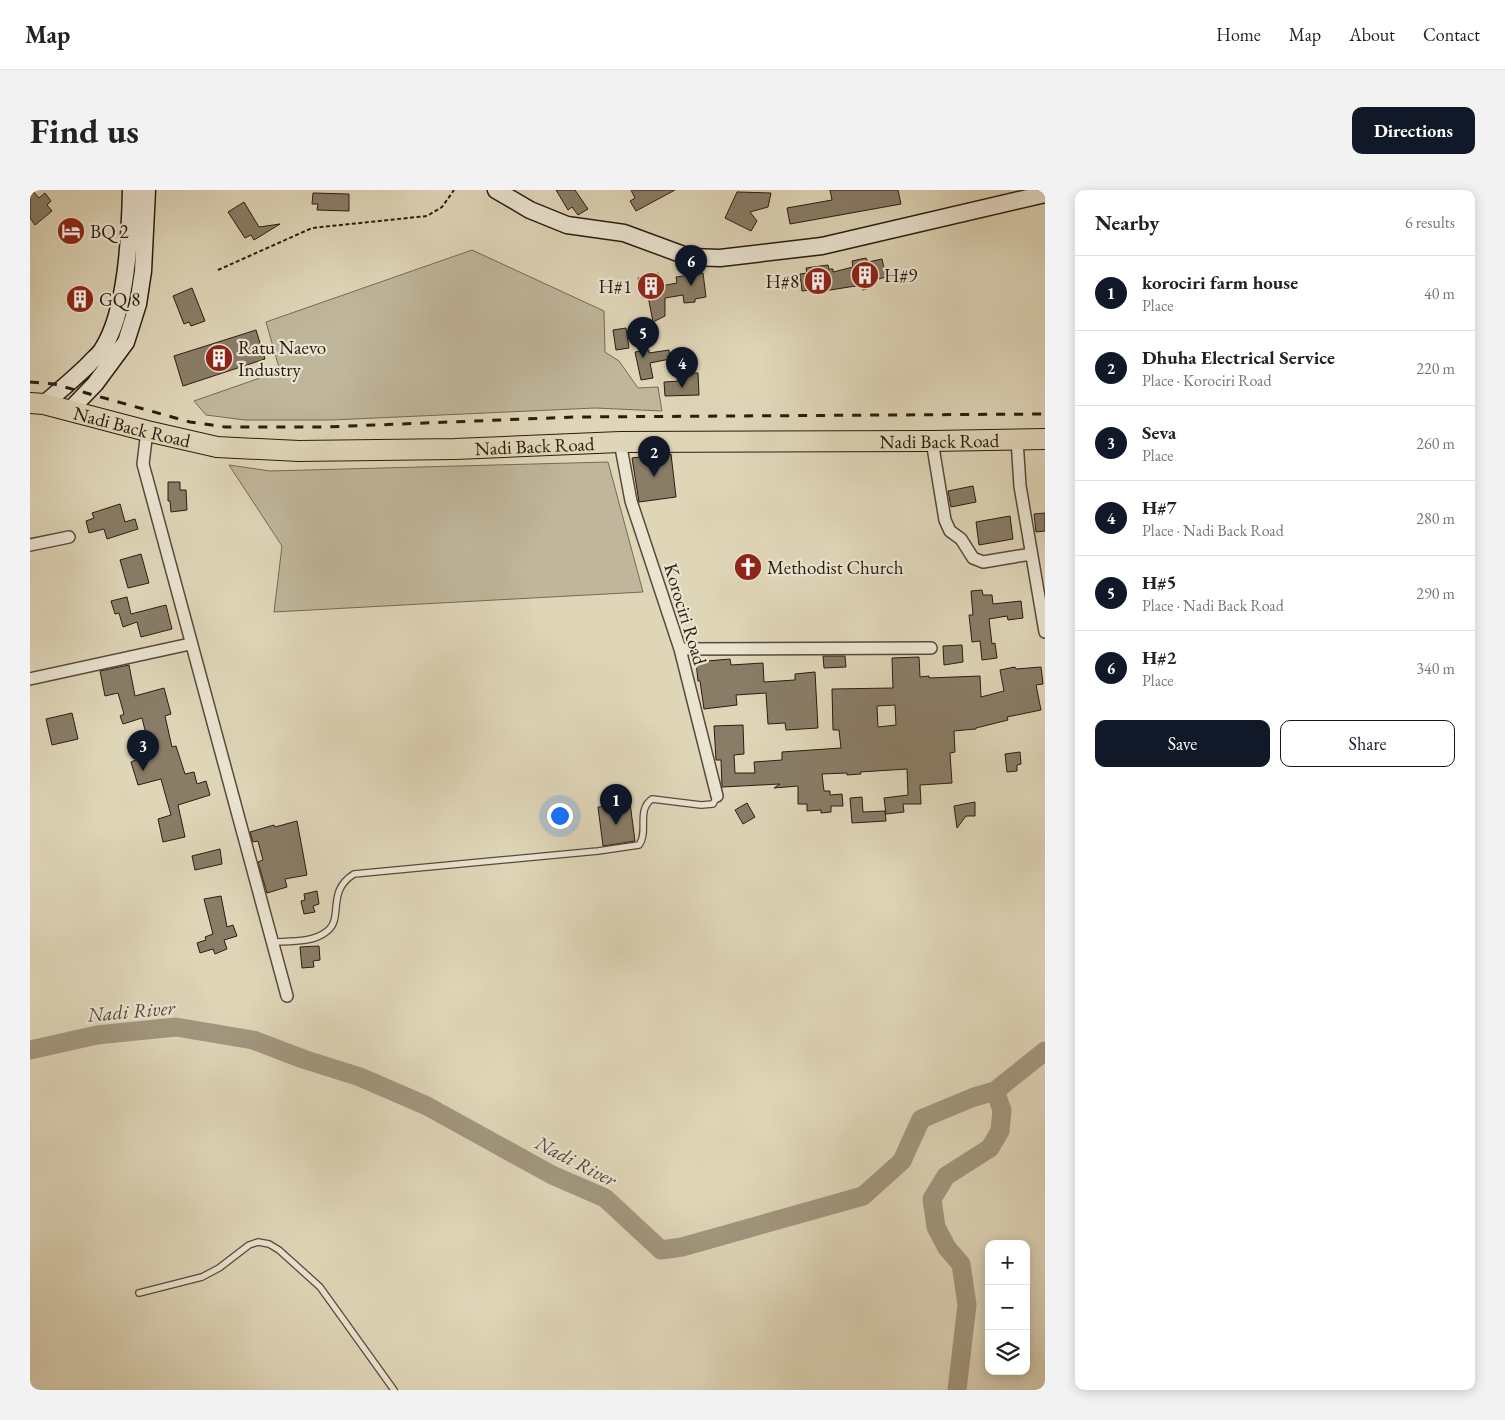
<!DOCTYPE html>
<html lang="en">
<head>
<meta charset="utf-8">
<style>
  :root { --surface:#fff; --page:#f2f2f2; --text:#222; --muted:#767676; --line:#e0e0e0; --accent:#111827 }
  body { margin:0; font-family:"EB Garamond",serif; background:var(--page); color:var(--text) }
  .controls { position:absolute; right:15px; bottom:15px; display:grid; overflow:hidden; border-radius:10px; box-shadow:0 2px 12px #0003 }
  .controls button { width:45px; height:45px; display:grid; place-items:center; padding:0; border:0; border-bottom:1px solid var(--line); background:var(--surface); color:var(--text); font:25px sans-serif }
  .you { position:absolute; left:529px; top:625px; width:18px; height:18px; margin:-12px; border:4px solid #fff; border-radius:50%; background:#1a73e8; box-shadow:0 0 0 8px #1a73e833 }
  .badge { display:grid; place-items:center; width:32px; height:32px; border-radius:50%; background:var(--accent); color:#fff; font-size:16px; font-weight:700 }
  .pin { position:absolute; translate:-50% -41px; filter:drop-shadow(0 1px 2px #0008) }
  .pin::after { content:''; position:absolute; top:26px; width:18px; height:15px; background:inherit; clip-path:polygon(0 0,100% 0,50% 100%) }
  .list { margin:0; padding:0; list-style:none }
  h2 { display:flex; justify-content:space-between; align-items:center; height:65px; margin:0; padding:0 20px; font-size:21px }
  h2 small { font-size:16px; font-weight:400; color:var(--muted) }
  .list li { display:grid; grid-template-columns:32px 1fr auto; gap:15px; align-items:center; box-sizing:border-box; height:75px; padding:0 20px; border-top:1px solid var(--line) }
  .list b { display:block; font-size:19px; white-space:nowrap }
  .list p { margin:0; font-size:16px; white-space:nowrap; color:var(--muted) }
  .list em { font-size:16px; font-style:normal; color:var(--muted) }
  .actions { display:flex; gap:10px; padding:15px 20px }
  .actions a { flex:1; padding:11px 0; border:1px solid var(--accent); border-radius:10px; text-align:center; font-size:18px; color:var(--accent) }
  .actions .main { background:var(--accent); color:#fff }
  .icon { flex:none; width:28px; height:28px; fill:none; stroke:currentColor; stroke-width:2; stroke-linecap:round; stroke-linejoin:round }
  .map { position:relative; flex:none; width:1015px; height:1200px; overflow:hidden; border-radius:10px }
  header { display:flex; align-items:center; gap:30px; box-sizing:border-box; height:70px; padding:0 25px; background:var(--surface); border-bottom:1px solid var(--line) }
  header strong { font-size:24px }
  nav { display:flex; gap:28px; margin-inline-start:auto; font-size:18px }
  .intro { display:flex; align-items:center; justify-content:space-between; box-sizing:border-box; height:120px; padding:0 30px }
  h1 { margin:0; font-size:35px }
  .button { padding:12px 22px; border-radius:10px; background:var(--accent); color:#fff; font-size:18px; font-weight:700 }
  main { display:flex; gap:30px; padding:0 30px }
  aside { flex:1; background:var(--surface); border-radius:10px; box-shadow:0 2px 12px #0003 }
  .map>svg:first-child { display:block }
  .green { fill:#c0b69b; stroke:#766955 }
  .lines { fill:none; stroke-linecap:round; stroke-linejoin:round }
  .river { stroke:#a2977f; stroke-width:19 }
  .building { fill:#897d67; stroke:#2b1c0f; fill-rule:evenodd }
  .service-casing { stroke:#584a39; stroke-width:8 }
  .minor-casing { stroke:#584a39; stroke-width:14 }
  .secondary-casing { stroke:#2b1c0f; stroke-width:19 }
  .trunk-casing { stroke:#2b1c0f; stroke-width:22 }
  .path { stroke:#2b1c0f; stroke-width:2; stroke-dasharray:4 2.5; stroke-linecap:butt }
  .service { stroke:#eae4d1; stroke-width:5.5 }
  .minor { stroke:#eae4d1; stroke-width:11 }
  .secondary { stroke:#eae4d1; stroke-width:16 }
  .trunk { stroke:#dfd6b8; stroke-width:20 }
  .rail { stroke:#2b1c0f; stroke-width:3; stroke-dasharray:9 9; stroke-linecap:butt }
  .labels { text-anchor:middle; stroke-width:4.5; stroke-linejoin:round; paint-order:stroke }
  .poi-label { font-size:19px; fill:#2b1c0f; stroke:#eae4d1; text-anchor:start }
  .street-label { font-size:19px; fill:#2b1c0f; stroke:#eae4d1 }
  .water-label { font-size:20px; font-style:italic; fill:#554736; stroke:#eae4d1 }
</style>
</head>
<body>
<header>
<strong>Map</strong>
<nav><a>Home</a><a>Map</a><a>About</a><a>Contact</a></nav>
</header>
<div class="intro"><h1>Find us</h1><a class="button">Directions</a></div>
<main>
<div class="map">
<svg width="1015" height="1200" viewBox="0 0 1015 1200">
  <rect width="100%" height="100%" fill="#dfd6b8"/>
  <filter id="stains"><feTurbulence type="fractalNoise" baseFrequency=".004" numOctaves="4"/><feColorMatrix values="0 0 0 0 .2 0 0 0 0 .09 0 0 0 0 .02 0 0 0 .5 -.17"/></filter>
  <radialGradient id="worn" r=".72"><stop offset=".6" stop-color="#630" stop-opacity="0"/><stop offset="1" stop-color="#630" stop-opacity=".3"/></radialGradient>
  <!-- green -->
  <path class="green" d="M442,60L574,121L575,162L589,171L608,198L628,197L632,221L565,218L302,230H215L176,225L164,211L250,181L236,132Z
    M578,272L613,402L244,422L252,356L199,275L240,281Z"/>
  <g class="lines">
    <!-- river -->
    <path class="river" d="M0,860L67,845L146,837L223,850L273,869L330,887L397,916L522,985L575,1008L631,1060L652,1057L833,1006L872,971L891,929L944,907L965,901L1015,861
      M927,1200L937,1115L931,1074L917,1058L906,1037L902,1009L916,986L960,958L970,941L972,920L965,901"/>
  </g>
  <!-- building -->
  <path class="building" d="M0,0H2L9,8L15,3L21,11L17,15L22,21L5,35L0,28Z
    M526,0H545L558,19L548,25L542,17L538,20Z
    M601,0H645L606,21L600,11L605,8Z
    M800,0H868L871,14L760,34L757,18L802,10Z
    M707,2L741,3L738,17L720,22L727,31L721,41L695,28Z
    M283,3L319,4V21L287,20L288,14H282Z
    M214,12L229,37L250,34L224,50L221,45L215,48L198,22Z
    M836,68L838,72L852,69L856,87L841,91L842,97L833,100L832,95L781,103V100L772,101L770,84L777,83L776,78L798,75L799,79H803V82L823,77L822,71Z
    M628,83L631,96L647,93L646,87L673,83L676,107L665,109V112L654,113L653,105L635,108V126L623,132L618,106L613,108L608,88Z
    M53,95L61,116L49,121L46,114L43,115L39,105L42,104L40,99Z
    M162,98L175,131L161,136L159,132L154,134L143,106Z
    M596,138L599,158L586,160L583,140Z
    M226,140L235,169L153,196L144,166Z
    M619,160V163L639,160L640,169L620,173L623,188L611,190L605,162Z
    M650,183H668L669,205L635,206L634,192L651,191Z
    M633,264H641L646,307L609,312L602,268Z
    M138,292H150V300H156L157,320L141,322L140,311H138Z
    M943,296L946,312L921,317L918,301Z
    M90,314L95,332L105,329L108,339L77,349L74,339L59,343L56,331L64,328L62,323Z
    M1015,323V341L1006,342L1004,324Z
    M980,326L983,349L949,355L946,332Z
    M111,364L119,393L98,398L90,370Z
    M952,400L953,405H962L963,414L991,411L993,428L978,430L977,426L959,429L962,454L965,453L967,468L952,470L950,451L942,452L939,425H943L941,401Z
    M97,407L101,424L136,415L142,439L111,447L107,432L93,437L89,423L85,424L81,411Z
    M932,455L933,472L914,475L913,456Z
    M793,466H815L816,477L794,478Z
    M889,467L890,487L899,486V488L950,486L951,507L974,501L970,480L985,477L986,479L1011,477L1013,494L1006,495L1011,520L977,527L978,530L946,538V539L924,541L925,562L920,563L922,593L890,595L891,614H873L874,622L856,624L854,608L878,605L877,579L830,582L831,584L817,585V583L792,584L794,601H800V605L812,604L813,616H801V622L791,623V620L777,621V614H768V596L744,598L750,594L692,597L691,570H686L684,536L713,535L714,564L704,565L705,583H725L724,572L752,570V562L811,558L809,540H803L802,499L863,498L862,468ZM865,515L866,535L848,537L847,516Z
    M700,469L701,475L733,473L734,492L765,490V484L785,482L788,538L756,540L755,533L738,534L736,503L706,505L707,515L674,519L670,491H668L666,472Z
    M99,475L105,506L134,498L141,524L135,526L142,557L146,556L155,584L164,582L167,594L176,591L180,605L148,615L155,647L133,652L128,629L141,625L131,589L108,595L101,572L121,564L112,528L93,534L90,526L94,524L88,503L75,506L70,481Z
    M42,523L48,549L22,555L16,529Z
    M990,562L991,574L987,575V581L977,582L975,564Z
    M832,607L833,622L855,621L856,631L822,633L820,608Z
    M945,612V626H936L927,638L924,616Z
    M600,613L605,651L573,656L568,617Z
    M717,613L725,627L713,634L705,620Z
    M267,631L277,685L255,689L257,697L237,703L228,672L233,670L228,651L223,652L220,642L244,635L245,637Z
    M190,659L192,674L165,680L162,666Z
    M287,701L289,714L283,716L285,722L274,724L271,711L275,710L274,704Z
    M191,706L197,737L203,735L207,746L194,750L197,759L185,764L183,759L170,763L167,753L176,750L175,747L183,744L174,709Z
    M289,756L290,770L283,771L284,777L272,778L270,757Z"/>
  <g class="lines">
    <defs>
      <path id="service" d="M242,752C259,751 282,753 296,742C315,729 295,702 324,684L568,661L609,655C619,642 606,620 622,609L671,615L683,614L687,606
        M109,1103L172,1087L189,1078L219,1055L228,1052L239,1054L249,1060L290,1097L364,1200"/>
      <path id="minor" d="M117,241L113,274L257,806
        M987,250L990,296L1015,442
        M902,251L915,330L920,341L931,349L943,368L953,372L1001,364
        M590,252L601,311L650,459L687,606
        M0,355L39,347
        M650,459L901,458
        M0,489L160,454"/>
      <path id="secondary" d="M466,0L500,20L537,35L594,43L659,67L690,68L792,56L1015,4
        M14,214C29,201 45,188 59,174C63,169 69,165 72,160C97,122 100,45 101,0
        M39,221L65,194L96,152L108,114L113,81L117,0"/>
      <g id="trunk">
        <path id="s1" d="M0,213L14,214L117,241L187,257L269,261L425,259L590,252L902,251L1015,249"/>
      </g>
    </defs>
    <!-- service casing -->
    <use href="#service" class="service-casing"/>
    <!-- minor casing -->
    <use href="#minor" class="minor-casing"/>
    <!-- secondary casing -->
    <use href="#secondary" class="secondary-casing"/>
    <!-- trunk casing -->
    <use href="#trunk" class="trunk-casing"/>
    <!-- path -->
    <path class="path" d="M188,80L282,38L397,26L412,17L424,0"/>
    <!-- service -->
    <use href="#service" class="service"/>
    <!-- minor -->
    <use href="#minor" class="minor"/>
    <!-- secondary -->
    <use href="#secondary" class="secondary"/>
    <!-- trunk -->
    <use href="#trunk" class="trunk"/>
    <!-- rail -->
    <path class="rail" d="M0,192L24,194L160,232L195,237H295L545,227L1015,224"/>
  </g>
  <!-- icons -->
  <defs>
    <symbol id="hotel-disc" viewBox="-11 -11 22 22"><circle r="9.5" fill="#8f2418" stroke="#eae4d1"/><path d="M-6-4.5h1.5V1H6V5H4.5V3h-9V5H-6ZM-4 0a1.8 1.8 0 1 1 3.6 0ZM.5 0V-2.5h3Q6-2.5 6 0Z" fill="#fff"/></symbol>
    <symbol id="building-disc" viewBox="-11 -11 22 22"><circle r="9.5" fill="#8f2418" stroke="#eae4d1"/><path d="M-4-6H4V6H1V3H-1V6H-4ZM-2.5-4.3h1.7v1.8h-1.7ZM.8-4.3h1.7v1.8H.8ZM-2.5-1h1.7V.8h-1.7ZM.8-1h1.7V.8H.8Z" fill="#fff"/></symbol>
    <symbol id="church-disc" viewBox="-11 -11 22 22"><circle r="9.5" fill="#8f2418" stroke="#eae4d1"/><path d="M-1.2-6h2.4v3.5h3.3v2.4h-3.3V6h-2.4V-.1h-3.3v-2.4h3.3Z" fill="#fff"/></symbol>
  </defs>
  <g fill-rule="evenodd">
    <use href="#hotel-disc" x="25" y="25" width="32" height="32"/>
    <use href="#building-disc" x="819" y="69" width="32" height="32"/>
    <use href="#building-disc" x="772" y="75" width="32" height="32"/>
    <use href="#building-disc" x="605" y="80" width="32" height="32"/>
    <use href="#building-disc" x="34" y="93" width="32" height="32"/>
    <use href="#building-disc" x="173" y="152" width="32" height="32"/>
    <use href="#church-disc" x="702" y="361" width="32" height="32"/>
  </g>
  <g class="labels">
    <!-- poi labels -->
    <g class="poi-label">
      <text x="60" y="48">BQ 2</text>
      <text x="854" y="92">H#9</text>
      <text x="769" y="98" text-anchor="end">H#8</text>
      <text x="602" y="103" text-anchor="end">H#1</text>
      <text x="69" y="116">GQ 8</text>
      <text x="208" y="164">Ratu Naevo<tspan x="208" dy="22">Industry</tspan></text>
      <text x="737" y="384">Methodist Church</text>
    </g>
    <!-- street labels -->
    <g class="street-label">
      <text dy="7" stroke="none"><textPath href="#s1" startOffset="105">Nadi Back Road</textPath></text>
      <text dy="7" stroke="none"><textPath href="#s1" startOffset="915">Nadi Back Road</textPath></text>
      <text dy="7" stroke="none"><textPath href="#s1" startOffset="510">Nadi Back Road</textPath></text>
      <text transform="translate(656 424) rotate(73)" y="7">Korociri Road</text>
    </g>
    <!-- water labels -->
    <g class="water-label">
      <text transform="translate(101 821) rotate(-5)" y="7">Nadi River</text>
      <text transform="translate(546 971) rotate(27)" y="7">Nadi River</text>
    </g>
  </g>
  <rect width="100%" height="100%" filter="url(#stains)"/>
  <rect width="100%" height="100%" fill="url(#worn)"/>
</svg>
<div class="controls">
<button>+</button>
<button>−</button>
<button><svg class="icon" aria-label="layers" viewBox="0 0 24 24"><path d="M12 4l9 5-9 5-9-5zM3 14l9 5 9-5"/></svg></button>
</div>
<div class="you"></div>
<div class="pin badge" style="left:586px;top:635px">1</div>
<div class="pin badge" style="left:624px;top:287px">2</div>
<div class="pin badge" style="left:113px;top:581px">3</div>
<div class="pin badge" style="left:652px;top:198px">4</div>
<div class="pin badge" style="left:613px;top:168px">5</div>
<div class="pin badge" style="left:661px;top:96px">6</div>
</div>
<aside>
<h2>Nearby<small>6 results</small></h2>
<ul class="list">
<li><span class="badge">1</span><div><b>korociri farm house</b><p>Place</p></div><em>40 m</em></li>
<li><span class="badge">2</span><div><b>Dhuha Electrical Service</b><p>Place · Korociri Road</p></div><em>220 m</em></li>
<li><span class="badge">3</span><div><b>Seva</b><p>Place</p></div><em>260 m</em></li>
<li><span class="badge">4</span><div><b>H#7</b><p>Place · Nadi Back Road</p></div><em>280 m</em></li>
<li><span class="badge">5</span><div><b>H#5</b><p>Place · Nadi Back Road</p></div><em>290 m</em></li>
<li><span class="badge">6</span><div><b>H#2</b><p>Place</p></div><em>340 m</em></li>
</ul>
<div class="actions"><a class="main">Save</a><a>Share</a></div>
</aside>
</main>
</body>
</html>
